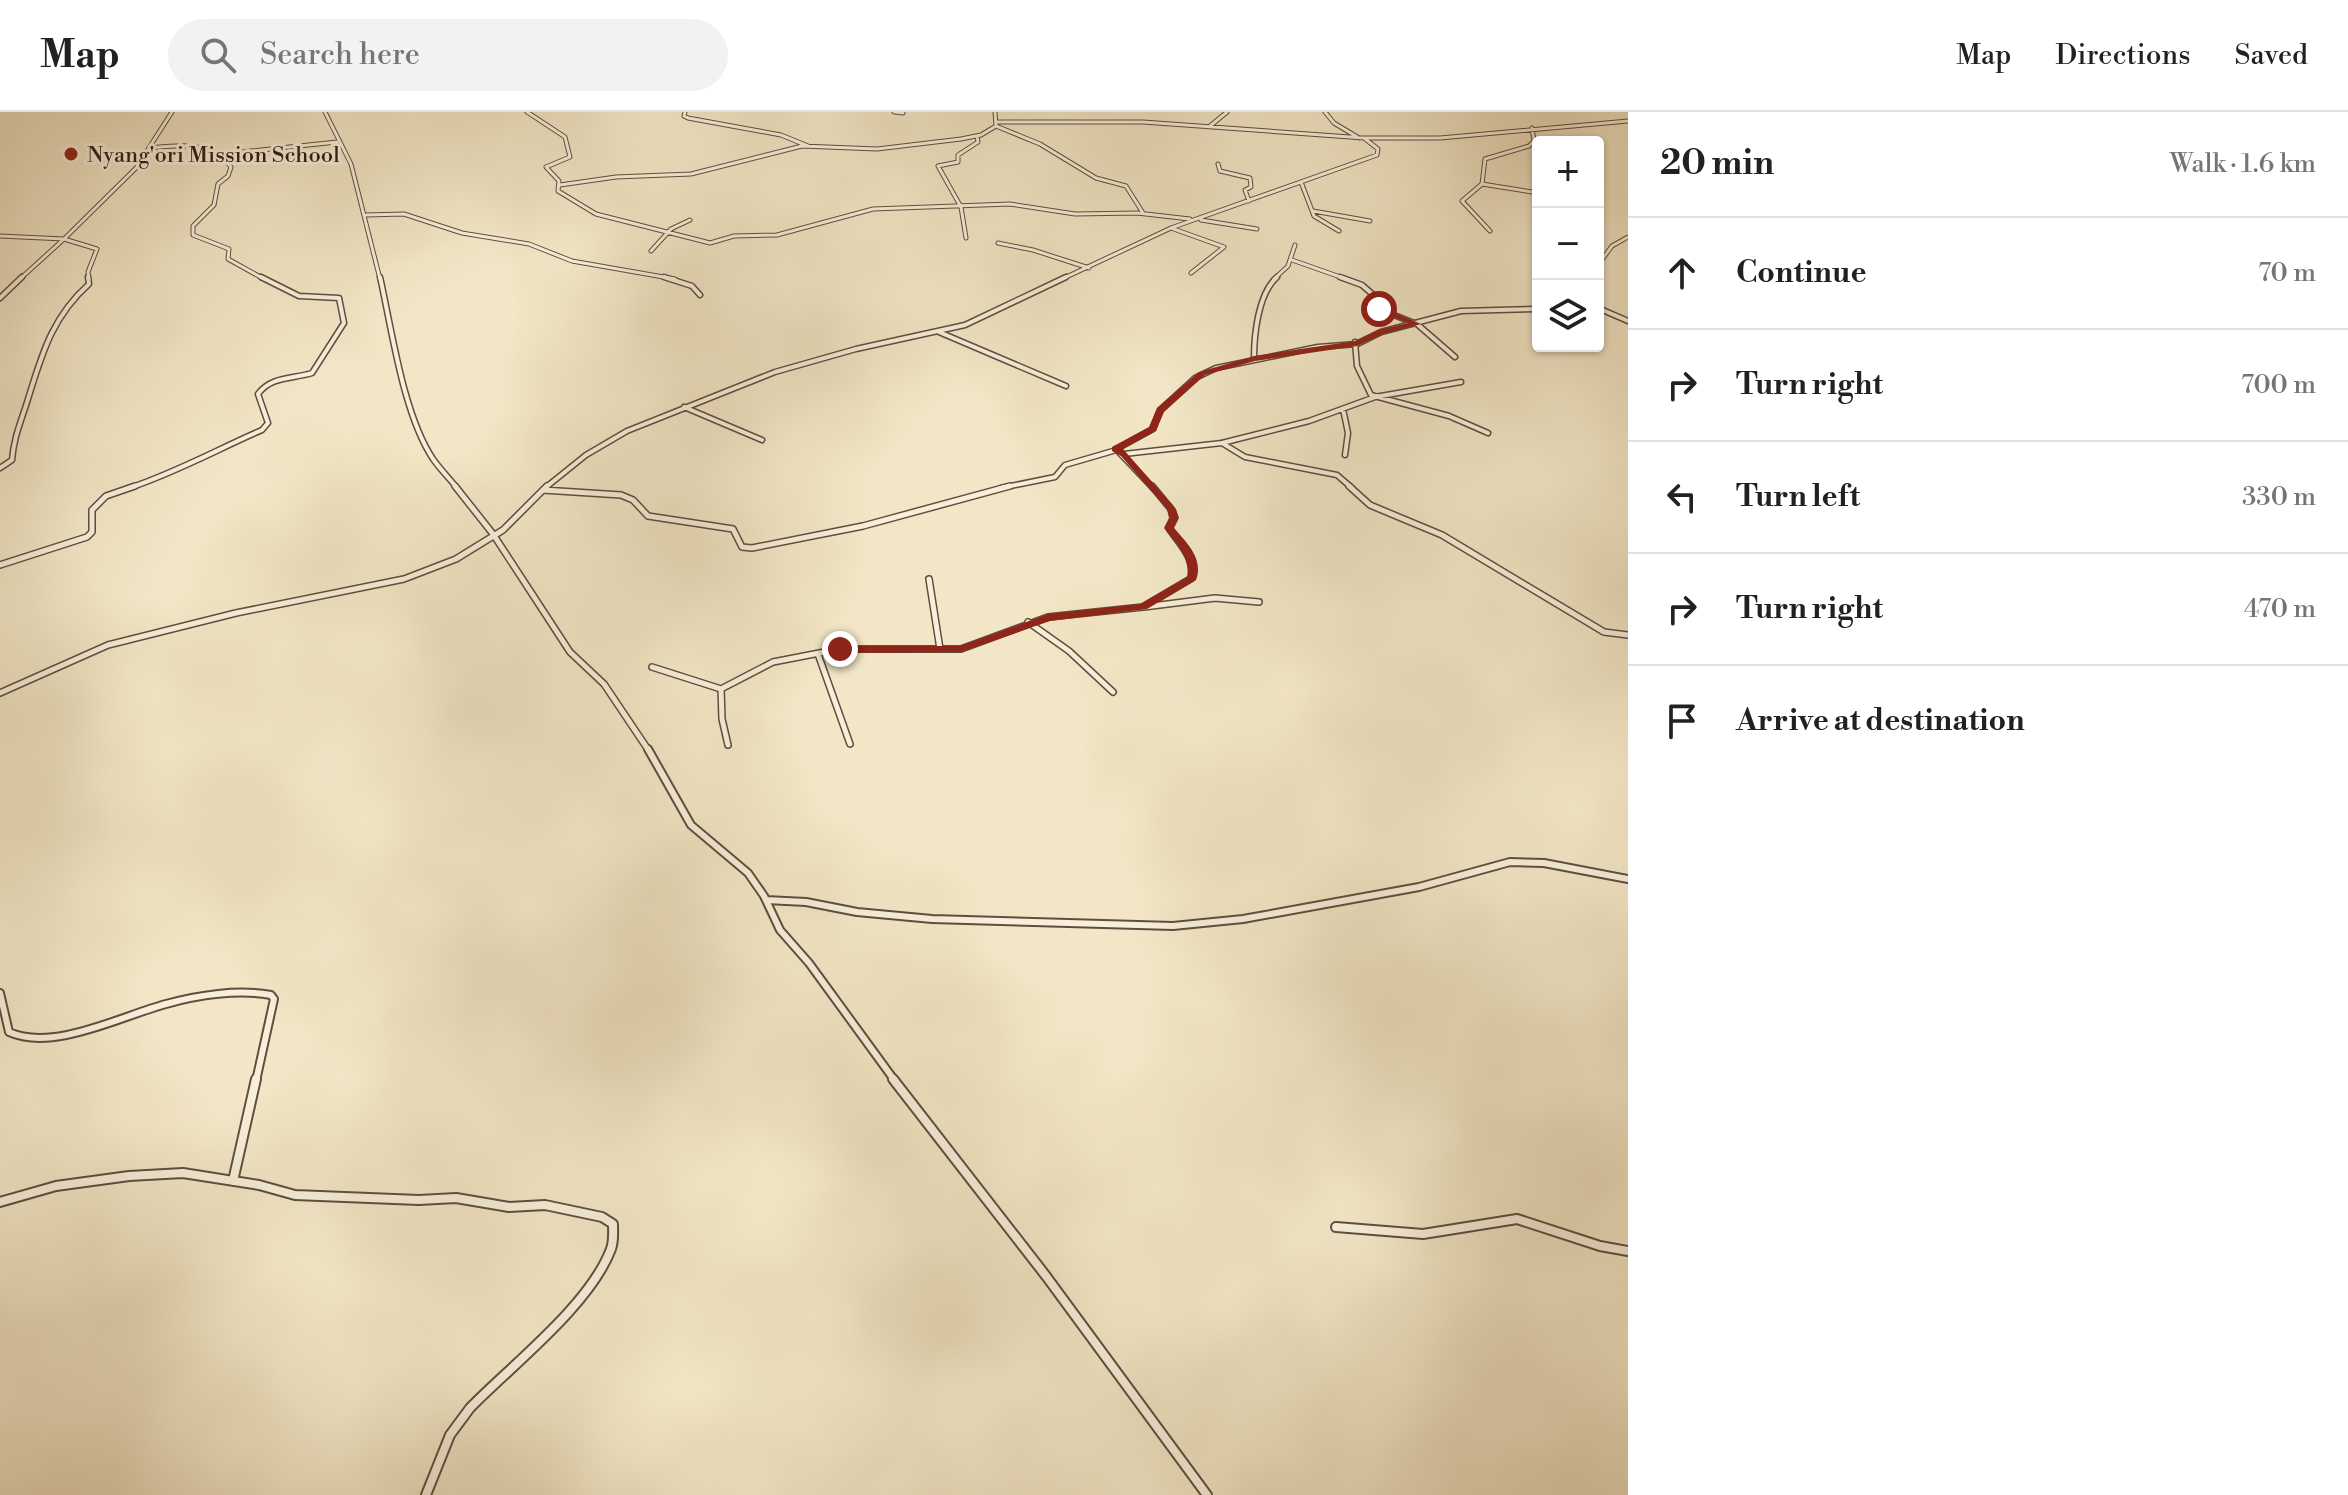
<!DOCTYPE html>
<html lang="en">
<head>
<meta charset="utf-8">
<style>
  :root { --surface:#fff; --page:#f2f2f2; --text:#202124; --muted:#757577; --line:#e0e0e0 }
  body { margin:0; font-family:"Libre Bodoni",serif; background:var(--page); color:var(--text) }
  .controls { position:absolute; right:24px; top:24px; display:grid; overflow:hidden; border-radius:8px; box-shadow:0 2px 6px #0004 }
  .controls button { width:72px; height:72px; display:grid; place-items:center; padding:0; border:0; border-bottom:2px solid var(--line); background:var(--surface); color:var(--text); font:40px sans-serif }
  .stop { position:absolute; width:24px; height:24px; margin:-18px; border:6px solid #8f2418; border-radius:50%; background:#fff }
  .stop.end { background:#8f2418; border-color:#fff; box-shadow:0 2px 8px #0008 }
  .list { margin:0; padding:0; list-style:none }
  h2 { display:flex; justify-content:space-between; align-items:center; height:104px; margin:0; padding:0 32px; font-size:34px }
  h2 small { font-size:26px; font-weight:400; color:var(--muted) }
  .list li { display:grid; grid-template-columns:52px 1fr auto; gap:24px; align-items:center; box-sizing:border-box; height:112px; padding:0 32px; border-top:2px solid var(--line) }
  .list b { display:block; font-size:30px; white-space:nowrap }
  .list em { font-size:26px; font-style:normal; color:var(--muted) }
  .icon { flex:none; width:44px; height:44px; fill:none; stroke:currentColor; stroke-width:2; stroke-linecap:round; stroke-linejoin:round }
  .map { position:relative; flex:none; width:1628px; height:1383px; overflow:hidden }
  header { display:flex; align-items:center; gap:48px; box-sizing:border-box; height:112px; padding:0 40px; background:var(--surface); border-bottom:2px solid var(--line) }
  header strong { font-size:38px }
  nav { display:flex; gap:44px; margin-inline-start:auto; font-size:28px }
  .search { width:560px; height:72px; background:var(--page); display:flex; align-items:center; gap:20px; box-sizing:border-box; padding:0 28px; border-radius:44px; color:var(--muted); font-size:30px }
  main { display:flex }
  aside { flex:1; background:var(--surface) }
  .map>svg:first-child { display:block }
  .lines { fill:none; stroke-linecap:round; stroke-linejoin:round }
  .minor-far4-casing { stroke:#5e4e3f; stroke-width:5 }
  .minor-far3-casing { stroke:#5e4e3f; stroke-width:7 }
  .minor-far2-casing { stroke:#5e4e3f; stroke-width:8 }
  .minor-far1-casing { stroke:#5e4e3f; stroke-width:10 }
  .minor-casing { stroke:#5e4e3f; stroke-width:12 }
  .minor-far4 { stroke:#f7efda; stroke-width:3 }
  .minor-far3 { stroke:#f7efda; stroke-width:4 }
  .minor-far2 { stroke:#f7efda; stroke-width:5 }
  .minor-far1 { stroke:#f7efda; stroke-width:6 }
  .minor { stroke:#f7efda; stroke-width:8 }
  .route { fill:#8f2418 }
  .poi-dot { fill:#8f2418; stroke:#f7efda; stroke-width:3 }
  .labels { text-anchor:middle; stroke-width:6; stroke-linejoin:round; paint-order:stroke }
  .far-poi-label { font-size:22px; fill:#2d1c12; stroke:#f7efda; text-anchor:start }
</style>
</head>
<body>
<header>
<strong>Map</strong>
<div class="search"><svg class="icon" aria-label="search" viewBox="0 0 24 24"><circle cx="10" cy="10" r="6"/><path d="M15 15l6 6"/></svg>Search here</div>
<nav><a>Map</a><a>Directions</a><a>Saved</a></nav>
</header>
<main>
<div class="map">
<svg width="1628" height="1383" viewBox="0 0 1628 1383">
  <rect width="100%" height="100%" fill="#f2e6c6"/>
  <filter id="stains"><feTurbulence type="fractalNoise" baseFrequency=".0025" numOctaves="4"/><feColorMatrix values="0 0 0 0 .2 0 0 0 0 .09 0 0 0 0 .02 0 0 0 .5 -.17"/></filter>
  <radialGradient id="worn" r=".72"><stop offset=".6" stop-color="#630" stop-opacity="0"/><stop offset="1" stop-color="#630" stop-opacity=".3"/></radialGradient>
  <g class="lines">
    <defs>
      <path id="minor-far4" d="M325,0L351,52L380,167
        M527,0L565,25L570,45L546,55L559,69L558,79L596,102L710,131L734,124L777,123L873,97L1010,92L1075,102L1137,101L1190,107
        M685,0L684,4L688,6L781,23L808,34
        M894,0L903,1
        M1325,0L1334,11L1359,26
        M996,10H1143L1364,26
        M996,14L1040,32L1096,66L1126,74L1143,101
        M1210,14L1227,0
        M149,36C180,33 209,28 231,55L228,64L218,72L214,93L193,114V123L229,137L228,147L264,167
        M222,42L337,30
        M1218,52L1220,59L1250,66L1251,75L1245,78L1249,89
        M1301,70L1314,104L1339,119
        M1482,72L1538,81
        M560,73L616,65L691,62L802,34L877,37L961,27L981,23L996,14L995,0
        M1313,99L1370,109
        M366,103L404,102L462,121L529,132L572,149L675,167
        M1201,108L1257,117
        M1171,116L1224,135L1191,161
        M1490,119L1462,89L1482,72L1485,47L1529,34L1534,29L1532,16
        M0,124L64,127L20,167
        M966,126L961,95L938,54L958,50V43L978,30L977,24
        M998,131L1033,138L1089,156
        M651,139L671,117L690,108
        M1292,148L1346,167
        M1598,153L1612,134L1628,125
        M89,167L88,160L97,137L64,127L136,56L172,0
        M1062,167L1171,116L1377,43L1378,37L1364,26H1440L1628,9
        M1274,167L1288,154L1295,133"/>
      <path id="minor-far3" d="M380,165C392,218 403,302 433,347C440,357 449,366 457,376
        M664,165L692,174L700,183
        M1340,165L1362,173L1378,187L1379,197L1414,211
        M0,186L22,165
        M1598,196L1628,209
        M1417,212L1455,245
        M939,220L1066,274
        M1355,230L1357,254L1371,283L1449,304L1488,321
        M1254,247C1254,223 1258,182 1277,165
        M684,295L762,328
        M1343,297L1348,321L1345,343
        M1222,331L1245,345L1337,363L1352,376
        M1116,337L1153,376
        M1124,342L1222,331L1309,309L1375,285L1461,270
        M0,356L12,348C14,324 21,310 28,287C42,242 52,205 89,172L88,165
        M129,376C175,361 218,337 262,318L268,311L258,282C271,264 293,267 312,261L344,211L339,186L299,184L261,165
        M545,376L586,343L627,319L775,260L856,237L965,213L1066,165
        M1001,376L1055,365L1065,353L1113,339L1153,317L1160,298L1195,266L1216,256L1318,235L1357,232L1381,220L1461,199L1538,197"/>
      <path id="minor-far2" d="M455,374L493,422L570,540L604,572L649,639
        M1349,374L1370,393L1442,423L1604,520L1628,523
        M543,378L621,383L633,388L648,404L733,417L742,435L752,436L863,414L1010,374
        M0,453L87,425L92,420V398L106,384L135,374
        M929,467L940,537
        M1144,495L1215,486L1259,490
        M1028,510L1069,539L1113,580
        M818,542L850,632
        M652,555L721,577L773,550L840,537H961L1048,505L1143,495L1192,466C1194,444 1180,433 1169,416L1174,406L1171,397L1152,374
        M721,577L722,607L728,633
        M0,581L108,533L236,501L404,467L456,447L503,418L547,374"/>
      <path id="minor-far1" d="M648,637L691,713L748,761L764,784L780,818L809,851L895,969
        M766,788L806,790L857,800L932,807L1173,814L1243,807L1419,775L1510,750L1544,751L1628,767
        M0,881L9,920C53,940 121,904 166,892C198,883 238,877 271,883L274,887L256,969"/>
      <path id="minor" d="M893,967L1046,1164L1207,1383
        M233,1069L256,967
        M0,1090L56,1074L129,1064L183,1061L259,1073L295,1083L419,1088L456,1086L509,1095L545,1093L602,1105L613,1112C613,1120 614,1129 611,1137C590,1193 512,1253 470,1296L450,1323L426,1383
        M1336,1115L1423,1122L1517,1107L1600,1134L1628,1139"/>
    </defs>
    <!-- minor-far4 casing -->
    <use href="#minor-far4" class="minor-far4-casing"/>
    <!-- minor-far3 casing -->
    <use href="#minor-far3" class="minor-far3-casing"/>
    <!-- minor-far2 casing -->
    <use href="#minor-far2" class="minor-far2-casing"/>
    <!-- minor-far1 casing -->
    <use href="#minor-far1" class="minor-far1-casing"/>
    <!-- minor casing -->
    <use href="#minor" class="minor-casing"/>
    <!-- minor-far4 -->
    <use href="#minor-far4" class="minor-far4"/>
    <!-- minor-far3 -->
    <use href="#minor-far3" class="minor-far3"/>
    <!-- minor-far2 -->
    <use href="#minor-far2" class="minor-far2"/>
    <!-- minor-far1 -->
    <use href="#minor-far1" class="minor-far1"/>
    <!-- minor -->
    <use href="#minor" class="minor"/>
  </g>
  <!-- route -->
  <path class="route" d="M1379,194L1421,212L1384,222L1357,234L1255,249L1205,263L1164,300L1156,319L1123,337L1176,397L1179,406L1174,416C1187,431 1204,447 1196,468L1147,497L1050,509L961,540L840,541L834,537L840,534H960L1048,502L1140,492L1187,465C1191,445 1175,430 1164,416L1169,406L1167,397L1121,344L1112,339V335L1149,315L1157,296L1199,260L1254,244L1355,229L1378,218L1408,211L1376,198Z"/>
  <!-- markers -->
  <circle class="poi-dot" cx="71" cy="42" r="8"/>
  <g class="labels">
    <!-- far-poi labels -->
    <g class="far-poi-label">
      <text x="87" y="50">Nyang'ori Mission School</text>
    </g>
  </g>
  <rect width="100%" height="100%" filter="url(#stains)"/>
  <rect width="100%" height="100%" fill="url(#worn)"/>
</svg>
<div class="controls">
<button>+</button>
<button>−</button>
<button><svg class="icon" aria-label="layers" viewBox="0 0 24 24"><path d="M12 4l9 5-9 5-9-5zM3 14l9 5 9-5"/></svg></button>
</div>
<div class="stop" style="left:1379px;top:197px"></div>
<div class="stop end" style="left:840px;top:537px"></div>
</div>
<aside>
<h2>20 min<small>Walk · 1.6 km</small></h2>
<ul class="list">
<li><svg class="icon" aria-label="ahead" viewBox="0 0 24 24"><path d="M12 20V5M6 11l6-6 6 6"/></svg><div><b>Continue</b></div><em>70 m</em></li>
<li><svg class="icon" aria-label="right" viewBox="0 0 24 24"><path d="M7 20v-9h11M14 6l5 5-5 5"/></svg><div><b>Turn right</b></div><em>700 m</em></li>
<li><svg class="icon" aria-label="left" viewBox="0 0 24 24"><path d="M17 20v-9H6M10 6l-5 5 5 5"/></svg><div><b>Turn left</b></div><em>330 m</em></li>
<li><svg class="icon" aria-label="right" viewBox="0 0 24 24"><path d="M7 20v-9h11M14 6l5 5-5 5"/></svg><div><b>Turn right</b></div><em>470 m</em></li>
<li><svg class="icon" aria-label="arrive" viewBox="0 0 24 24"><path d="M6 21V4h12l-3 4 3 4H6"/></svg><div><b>Arrive at destination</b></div></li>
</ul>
</aside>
</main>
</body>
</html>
